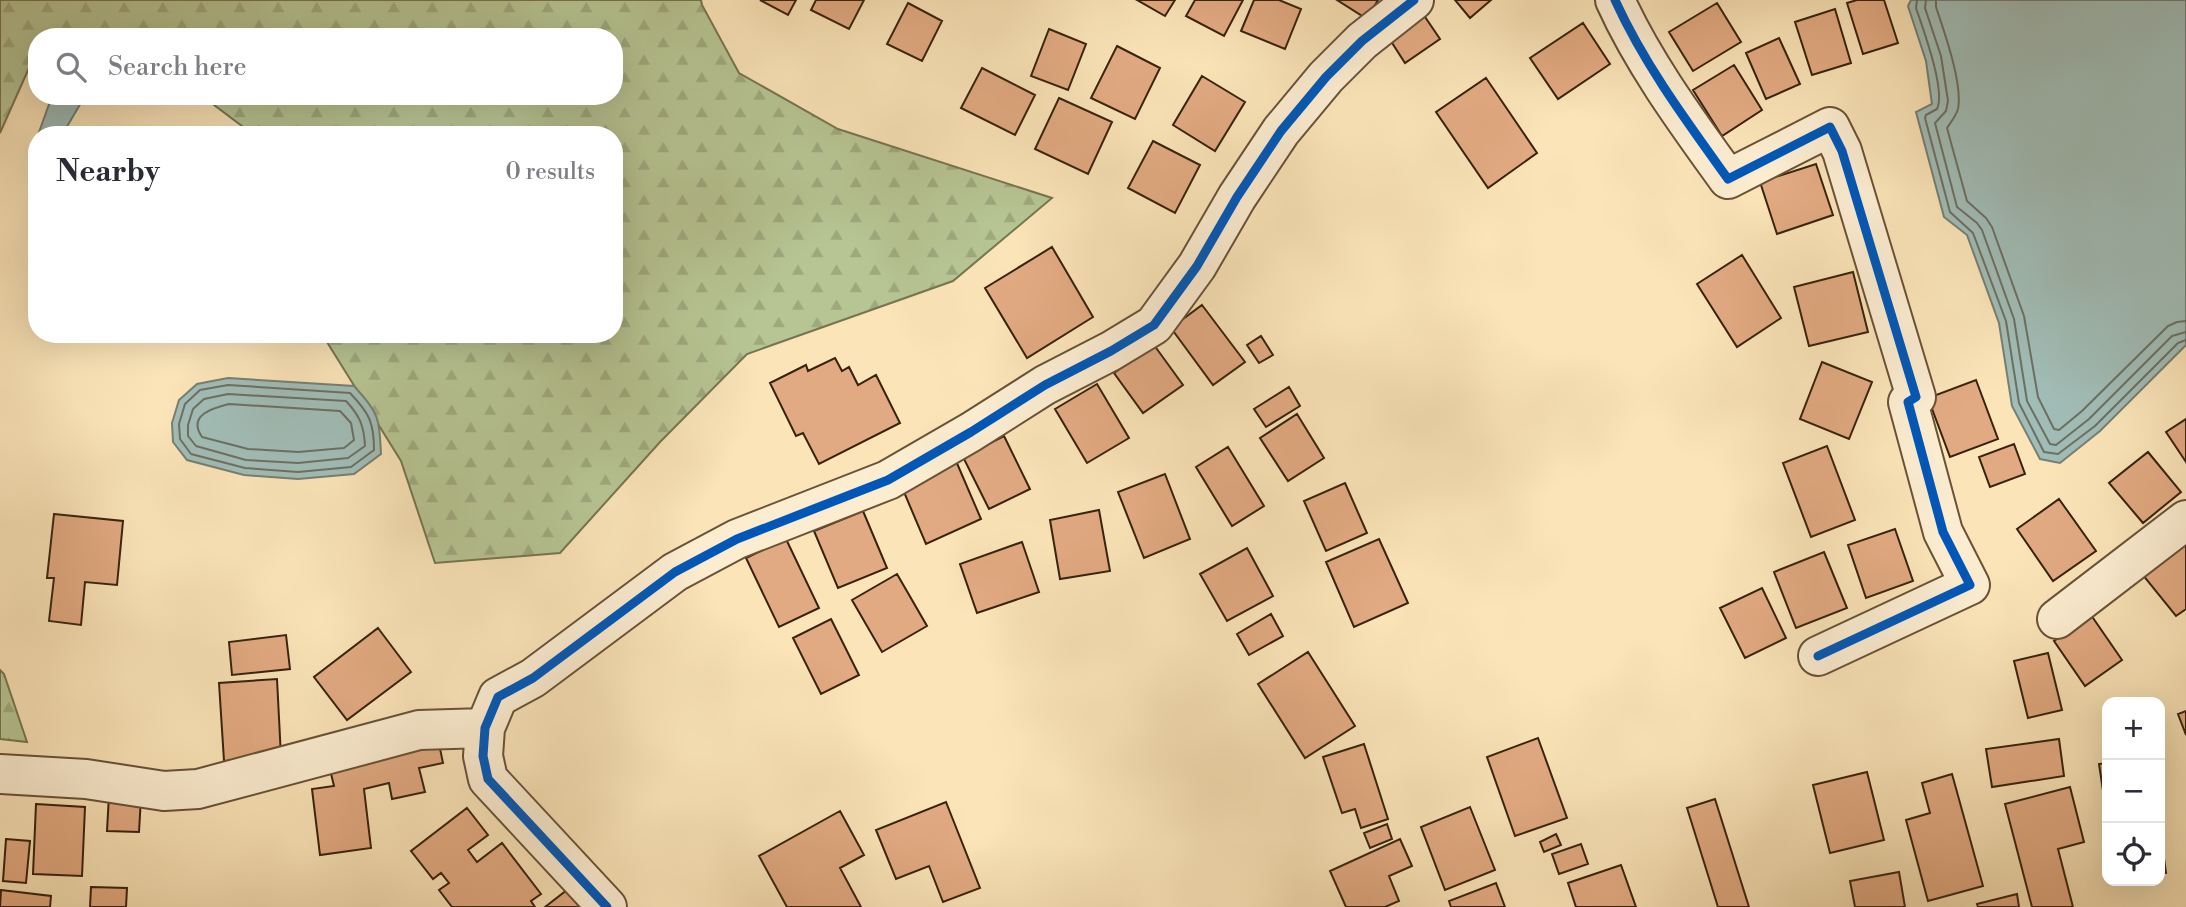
<!DOCTYPE html>
<html lang="en">
<head>
<meta charset="utf-8">
<style>
  :root { --surface:#fff; --page:#f2f2f3; --text:#2b2b33; --muted:#7c7c81; --line:#e1e1e2 }
  body { margin:0; font-family:"Libre Bodoni",serif; background:var(--page); color:var(--text) }
  .controls { position:absolute; right:21px; bottom:21px; display:grid; overflow:hidden; border-radius:14px; box-shadow:0 7px 28px #0002 }
  .controls button { width:63px; height:63px; display:grid; place-items:center; padding:0; border:0; border-bottom:2px solid var(--line); background:var(--surface); color:var(--text); font:35px sans-serif }
  .list { margin:0; padding:0; list-style:none }
  h2 { display:flex; justify-content:space-between; align-items:center; height:91px; margin:0; padding:0 28px; font-size:30px }
  h2 small { font-size:23px; font-weight:400; color:var(--muted) }
  .icon { flex:none; width:38px; height:38px; fill:none; stroke:currentColor; stroke-width:2; stroke-linecap:round; stroke-linejoin:round }
  .map { position:relative; flex:none; width:2186px; height:907px; overflow:hidden }
  .search { position:absolute; background:var(--surface); box-shadow:0 7px 28px #0002; left:28px; top:28px; width:595px; height:77px; display:flex; align-items:center; gap:18px; box-sizing:border-box; padding:0 24px; border-radius:28px; color:var(--muted); font-size:26px }
  .panel { position:absolute; background:var(--surface); box-shadow:0 7px 28px #0002; left:28px; top:126px; width:595px; height:217px; border-radius:28px }
  .map>svg:first-child { display:block }
  .forest { fill:url(#forest-firs); stroke:#787451; stroke-width:2 }
  .water { fill:#a1bdb7; stroke:#777f73; stroke-width:2 }
  .lines { fill:none; stroke-linecap:round; stroke-linejoin:round }
  .shore { stroke:#6c7062; stroke-width:2 }
  .building { fill:#e2aa82; stroke:#38220e; stroke-width:2 }
  .minor-casing { stroke:#685238; stroke-width:42 }
  .minor { stroke:#fcedd1; stroke-width:38 }
  .cycleway-casing { stroke:#fcedd1; stroke-width:13 }
  .cycleway { stroke:#0057b8; stroke-width:9 }
</style>
</head>
<body>
<div class="map">
<svg width="2186" height="907" viewBox="0 0 2186 907">
  <defs>
    <pattern id="forest-firs" width="22" height="20" patternUnits="userSpaceOnUse" patternTransform="scale(1.75)"><rect width="22" height="20" fill="#b7c594"/><path d="M5 1l3.5 6h-7zM16 11l3.5 6h-7z" fill="#9ea97e"/></pattern>
  </defs>
  <rect width="100%" height="100%" fill="#fae4b8"/>
  <filter id="stains"><feTurbulence type="fractalNoise" baseFrequency=".00286" numOctaves="4"/><feColorMatrix values="0 0 0 0 .2 0 0 0 0 .09 0 0 0 0 .02 0 0 0 .5 -.17"/></filter>
  <radialGradient id="worn" r=".72"><stop offset=".6" stop-color="#630" stop-opacity="0"/><stop offset="1" stop-color="#630" stop-opacity=".3"/></radialGradient>
  <!-- forest -->
  <path class="forest" d="M0,0H701L702,5L739,73L838,129L1052,198L953,281L747,354L660,442L560,553L435,563L401,461L322,334H614V135H254L202,96H614V37H37V50L0,133Z
    M0,670L4,674L27,742L0,739Z"/>
  <!-- water -->
  <path class="water" d="M1911,0H2186V345L2100,431L2060,463L2040,459L2012,406L1999,323L1967,235L1944,217L1916,112L1932,104L1926,61L1908,6Z
    M52,96H85L62,135H38Z
    M228,378L354,386C379,414 379,416 381,454L354,474L298,479L244,475L187,460L173,442L172,423L179,400L197,384Z"/>
  <g class="lines">
    <!-- shore -->
    <path class="shore" d="M1917,0L1916,8C1923,29 1946,90 1937,109L1926,115L1925,118L1950,212L1973,233L2006,321L2019,403L2044,452L2058,454L2095,426L2178,343L2186,340
      M1926,0L1925,8L1941,56L1948,101L1946,111L1935,123L1957,207L1977,223L1982,230L2014,319L2027,401L2050,444L2056,445L2089,419L2172,336L2186,332
      M1936,0V7C1944,31 1963,84 1958,109C1956,116 1951,122 1947,128L1967,201L1986,218L1992,227L2024,316L2038,397L2054,429L2059,430L2082,411L2168,326L2177,322L2186,321
      M228,385L350,393C369,413 374,422 374,450L351,467L298,472L245,468L191,454L180,439L179,424L185,404L200,390Z
      M228,394L346,401C360,416 364,426 365,446L348,458L298,463L246,460L196,446L188,436V425L193,409L204,399Z
      M229,404L340,411L351,423L354,440L344,448L298,452L248,449L202,437C187,415 213,408 229,404Z"/>
  </g>
  <!-- building -->
  <path class="building" d="M760,0H796L788,15Z
    M816,0H864L849,29L811,10Z
    M1137,0H1175L1165,16Z
    M1195,0H1243L1224,36L1186,16Z
    M1254,0H1279L1301,9L1285,49L1241,31Z
    M1337,0H1378L1367,19Z
    M1455,0H1491L1470,18Z
    M1857,0H1884L1898,43L1863,54L1847,3Z
    M908,3L942,21L922,61L887,44Z
    M1717,3L1741,42L1693,71L1669,32Z
    M1835,9L1851,63L1812,75L1795,22Z
    M1421,11L1440,39L1405,63L1387,35Z
    M1583,23L1610,64L1558,99L1530,58Z
    M1049,29L1086,44L1068,90L1031,76Z
    M1779,38L1800,84L1766,99L1746,53Z
    M1117,46L1160,68L1135,119L1091,98Z
    M1734,65L1762,110L1722,136L1693,90Z
    M982,68L1035,95L1015,135L961,108Z
    M1202,76L1245,102L1215,151L1173,125Z
    M1486,78L1537,153L1488,188L1436,112Z
    M1059,98L1112,122L1088,174L1035,149Z
    M1153,141L1200,165L1175,213L1128,188Z
    M1816,164L1833,215L1777,234L1760,182Z
    M1052,247L1093,317L1027,358L985,288Z
    M1742,255L1781,318L1737,347L1697,284Z
    M1853,272L1868,332L1809,346L1794,287Z
    M1202,305L1245,362L1213,385L1171,328Z
    M1261,336L1273,355L1259,363L1247,345Z
    M1154,345L1183,385L1143,413L1114,373Z
    M835,358L842,371L849,367L858,385L876,375L900,423L819,464L803,433L796,436L770,383L806,365L808,371Z
    M1822,362L1872,382L1849,439L1800,419Z
    M1976,380L1998,439L1950,457L1928,398Z
    M1097,384L1129,438L1087,463L1055,409Z
    M1289,387L1300,406L1266,427L1254,409Z
    M1297,414L1324,458L1288,481L1260,438Z
    M2186,419V462L2166,432Z
    M1004,436L1030,489L989,509L963,457Z
    M2014,444L2025,474L1990,487L1979,457Z
    M1827,446L1855,520L1811,537L1783,463Z
    M1228,447L1264,506L1232,526L1196,467Z
    M2148,452L2181,492L2143,523L2109,483Z
    M956,461L981,519L926,544L901,485Z
    M1165,474L1190,539L1144,558L1118,492Z
    M1345,483L1367,533L1326,551L1304,501Z
    M2059,499L2096,551L2053,581L2017,529Z
    M1099,510L1110,571L1060,579L1050,520Z
    M863,511L887,568L838,588L814,531Z
    M54,514L123,521L117,585L85,582L81,625L49,621L54,578H47Z
    M1895,529L1913,581L1866,598L1848,545Z
    M786,539L819,608L779,627L746,558Z
    M1379,539L1408,603L1354,627L1326,562Z
    M2186,539V609L2176,616L2142,574Z
    M1022,542L1039,592L977,613L960,564Z
    M1247,548L1273,596L1227,621L1200,574Z
    M1824,552L1847,608L1796,628L1774,572Z
    M897,574L927,626L882,652L852,600Z
    M1762,588L1786,638L1745,658L1720,608Z
    M1271,614L1283,636L1249,655L1237,634Z
    M2091,615L2122,660L2085,686L2054,641Z
    M831,619L859,675L821,694L793,638Z
    M378,628L411,672L347,720L314,677Z
    M286,635L290,669L232,675L229,642Z
    M1308,652L1355,726L1305,758L1258,684Z
    M2048,653L2062,710L2028,718L2014,661Z
    M277,679L281,757L224,761L219,683Z
    M2186,711V735L2178,714Z
    M437,734L443,763L419,768L425,792L392,799L389,783L364,789L371,848L320,855L312,789L334,786L328,761Z
    M1538,738L1567,818L1515,836L1487,757Z
    M2059,739L2064,776L1992,787L1986,749Z
    M1364,744L1388,819L1361,828L1355,809L1342,813L1323,757Z
    M2107,763V817L2099,764Z
    M1867,772L1884,840L1830,853L1813,785Z
    M1952,774L1983,886L1928,901L1906,820L1930,813L1922,783Z
    M2070,787L2084,842L2058,849L2073,907H2032L2005,804Z
    M109,795L141,797L139,832L107,831Z
    M1715,799L1749,907H1718L1687,808Z
    M946,802L980,888L943,902L929,866L896,879L876,830Z
    M36,804L85,807L82,876L33,874Z
    M1470,807L1495,870L1445,890L1421,827Z
    M467,808L488,835L468,850L477,862L502,843L541,894L531,901L535,907H452L439,890L449,883L441,873L433,879L411,851Z
    M840,811L864,855L840,868L861,907H787L759,856Z
    M1387,824L1392,839L1370,848L1364,833Z
    M2160,830L2166,873L2160,874Z
    M1556,834L1561,845L1544,852L1540,842Z
    M6,839L30,841L26,883L3,881Z
    M1400,839L1412,866L1389,876L1399,901L1385,907H1346L1330,871Z
    M1581,844L1588,864L1559,874L1552,854Z
    M1621,865L1636,907H1576L1568,883Z
    M1899,872L1905,907H1855L1850,881Z
    M1496,883L1505,907H1451L1449,901Z
    M91,887L127,888L126,907H90Z
    M1,890L51,896L50,907H0Z
    M567,890L580,907H545Z
    M2017,894L2019,907H1978L1977,904Z"/>
  <g class="lines">
    <defs>
      <path id="minor" d="M1615,0C1644,64 1687,122 1728,179L1830,127L1842,151L1916,397L1908,402L1943,532L1970,585L1818,656
        M2057,619L2186,520
        M0,774L86,779L164,791L198,789L419,730L485,728
        M607,907L488,779L483,756L485,728L498,697L533,678L675,572L737,539L888,480L971,432L1045,385L1111,351L1154,325L1197,266L1237,197L1281,131L1326,77L1362,41L1414,0"/>
    </defs>
    <!-- minor casing -->
    <use href="#minor" class="minor-casing"/>
    <!-- minor -->
    <use href="#minor" class="minor"/>
    <defs>
      <path id="cycleway" d="M1615,0C1644,64 1687,122 1728,179L1830,127L1842,151L1916,397L1908,402L1943,532L1970,585L1818,656
        M607,907L488,779L483,756L485,728L498,697L533,678L675,572L737,539L888,480L971,432L1045,385L1111,351L1154,325L1197,266L1237,197L1281,131L1326,77L1362,41L1414,0"/>
    </defs>
    <!-- cycleway casing -->
    <use href="#cycleway" class="cycleway-casing"/>
    <!-- cycleway -->
    <use href="#cycleway" class="cycleway"/>
  </g>
  <rect width="100%" height="100%" filter="url(#stains)"/>
  <rect width="100%" height="100%" fill="url(#worn)"/>
</svg>
<div class="controls">
<button>+</button>
<button>−</button>
<button><svg class="icon" aria-label="locate" viewBox="0 0 24 24"><circle cx="12" cy="12" r="6"/><path d="M12 2v4M12 18v4M2 12h4M18 12h4"/></svg></button>
</div>
<div class="search"><svg class="icon" aria-label="search" viewBox="0 0 24 24"><circle cx="10" cy="10" r="6"/><path d="M15 15l6 6"/></svg>Search here</div>
<section class="panel">
<h2>Nearby<small>0 results</small></h2>
<ul class="list">
</ul>
</section>
</div>
</body>
</html>
